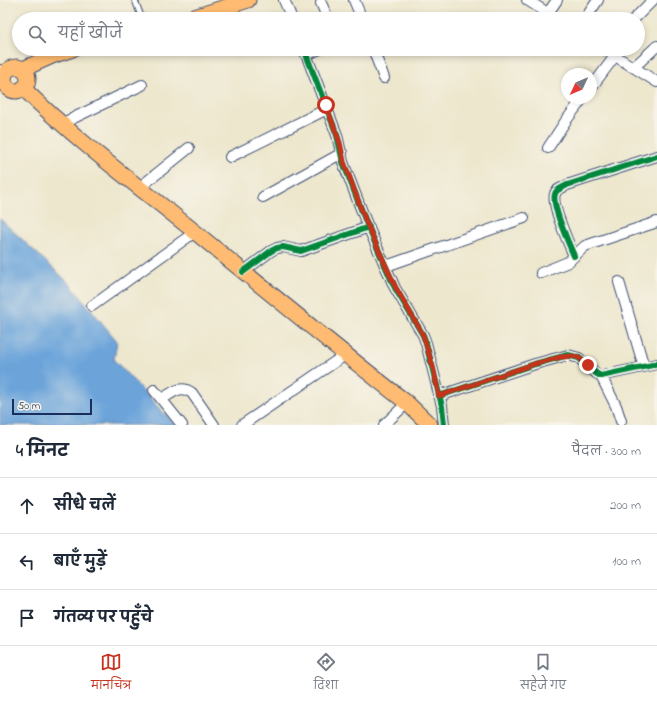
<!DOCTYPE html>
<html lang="hi">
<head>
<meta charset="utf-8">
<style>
  :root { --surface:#fff; --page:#f2f2f3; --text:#1f2937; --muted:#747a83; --line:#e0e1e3; --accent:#c8321e }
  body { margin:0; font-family:"Indie Flower","Playpen Sans Deva",sans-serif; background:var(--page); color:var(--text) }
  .compass { position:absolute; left:561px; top:68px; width:36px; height:36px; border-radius:50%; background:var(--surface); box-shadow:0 2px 6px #0003; rotate:226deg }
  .scale { position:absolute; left:12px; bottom:10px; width:80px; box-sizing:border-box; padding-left:4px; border:2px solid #1b2f5e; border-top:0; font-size:11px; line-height:14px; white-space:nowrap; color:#1b2f5e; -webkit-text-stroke:3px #f7f3e8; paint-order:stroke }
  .stop { position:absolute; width:12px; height:12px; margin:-9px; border:3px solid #c8321e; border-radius:50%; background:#fff }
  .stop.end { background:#c8321e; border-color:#fff; box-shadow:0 1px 4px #0008 }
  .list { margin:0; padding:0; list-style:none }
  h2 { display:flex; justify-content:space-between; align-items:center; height:52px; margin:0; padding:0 16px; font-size:17px }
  h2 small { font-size:13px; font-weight:400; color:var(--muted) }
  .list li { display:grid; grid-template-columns:26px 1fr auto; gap:12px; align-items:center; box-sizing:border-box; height:56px; padding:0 16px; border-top:1px solid var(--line) }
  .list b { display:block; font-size:15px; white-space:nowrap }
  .list em { font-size:13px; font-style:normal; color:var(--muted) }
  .icon { flex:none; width:22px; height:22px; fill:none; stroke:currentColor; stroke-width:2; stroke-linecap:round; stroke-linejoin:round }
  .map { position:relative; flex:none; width:657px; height:425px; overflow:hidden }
  .search { position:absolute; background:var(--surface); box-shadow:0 2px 6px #0003; left:12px; right:12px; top:12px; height:44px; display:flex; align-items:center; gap:10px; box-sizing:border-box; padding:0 14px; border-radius:22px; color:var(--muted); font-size:15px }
  .sheet { height:220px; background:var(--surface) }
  nav { display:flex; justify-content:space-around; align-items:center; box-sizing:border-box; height:56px; border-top:1px solid var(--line); background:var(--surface); font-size:11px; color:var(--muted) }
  nav a { display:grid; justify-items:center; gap:2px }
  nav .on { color:var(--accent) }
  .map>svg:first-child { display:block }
  .water { fill:#6ca4da; stroke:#446a9c }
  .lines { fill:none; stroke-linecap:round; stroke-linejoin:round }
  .service-casing { stroke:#3a4b6f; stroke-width:7 }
  .minor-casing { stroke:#3a4b6f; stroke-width:12 }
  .secondary-casing { stroke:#3a4b6f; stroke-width:16 }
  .primary-casing { stroke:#3a4b6f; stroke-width:17 }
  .service { stroke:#fff; stroke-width:5 }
  .minor { stroke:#fff; stroke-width:10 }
  .secondary { stroke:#ffe4c6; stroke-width:14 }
  .primary { stroke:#febb71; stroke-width:15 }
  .cycleway-casing { stroke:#f7f3e8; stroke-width:8 }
  .cycleway { stroke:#00873e; stroke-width:6 }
  .route { stroke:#c8321e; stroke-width:5 }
</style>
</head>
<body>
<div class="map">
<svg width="657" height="425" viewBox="0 0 657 425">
  <rect width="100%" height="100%" fill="#f7f3e8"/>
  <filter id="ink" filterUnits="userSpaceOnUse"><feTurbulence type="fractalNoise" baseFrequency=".025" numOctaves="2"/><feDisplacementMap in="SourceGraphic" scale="8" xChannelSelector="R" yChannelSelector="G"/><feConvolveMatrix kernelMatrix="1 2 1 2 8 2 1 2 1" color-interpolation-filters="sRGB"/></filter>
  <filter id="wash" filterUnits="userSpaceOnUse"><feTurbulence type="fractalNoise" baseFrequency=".012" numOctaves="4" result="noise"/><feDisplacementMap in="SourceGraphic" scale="16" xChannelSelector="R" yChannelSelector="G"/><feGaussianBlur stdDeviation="0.9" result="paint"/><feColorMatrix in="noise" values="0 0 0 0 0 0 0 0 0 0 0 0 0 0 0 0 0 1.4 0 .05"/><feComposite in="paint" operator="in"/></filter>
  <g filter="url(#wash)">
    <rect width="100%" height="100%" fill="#ede7cd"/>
    <!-- water -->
    <path class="water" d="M0,219L69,283L117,341L114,360L175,425H0Z"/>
  </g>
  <g filter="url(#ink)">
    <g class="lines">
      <defs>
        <path id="service" d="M135,0L142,19"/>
        <path id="minor" d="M284,0L292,19
          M354,0L362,19
          M527,0L557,19
          M321,3L328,19
          M548,13L557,0
          M585,19L598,0
          M634,19L653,0
          M304,49L337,135L343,162L366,222L395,288L423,335L426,343L442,406L444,425
          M373,49L384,78
          M604,49L657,82
          M306,55L320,49
          M634,67L657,46
          M591,88L615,56
          M61,124L142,85
          M548,148L565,122L583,98
          M230,157L327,109
          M139,188L189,148
          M263,197L342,153
          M574,256C569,244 551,205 555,194C556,189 563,188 567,185L657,156
          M386,266L524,218
          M243,272L271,251L277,248L283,247L301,251L369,227
          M541,273L568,262L585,246L657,222
          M619,282L644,367
          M92,306L195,232
          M601,376L616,406L621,421
          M154,390L182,425
          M439,396L535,364L568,355L579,358L597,374L601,376L657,364
          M162,399C172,393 181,384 192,393L214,425
          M242,425L345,355
          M384,425L407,403"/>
        <path id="secondary" d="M0,72L5,76"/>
        <path id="primary" d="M188,19L248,0
          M4 79a12 12 0 1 1 24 0a12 12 0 1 1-24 0Z
          M23,69L52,56L73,49
          M23,88C77,141 137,185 195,232C265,289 335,347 407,403L430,425"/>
      </defs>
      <!-- service casing -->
      <use href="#service" class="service-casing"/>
      <!-- minor casing -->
      <use href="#minor" class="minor-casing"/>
      <!-- secondary casing -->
      <use href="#secondary" class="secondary-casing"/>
      <!-- primary casing -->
      <use href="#primary" class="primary-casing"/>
      <!-- service -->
      <use href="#service" class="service"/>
      <!-- minor -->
      <use href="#minor" class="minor"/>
      <!-- secondary -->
      <use href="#secondary" class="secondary"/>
      <!-- primary -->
      <use href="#primary" class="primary"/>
      <defs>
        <path id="cycleway" d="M304,49L337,135L343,162L366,222L395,288L423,335L426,343L442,406L444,425
          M574,256C569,244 551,205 555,194C556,189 563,188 567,185L657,156
          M243,272L271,251L277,248L283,247L301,251L369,227
          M439,396L535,364L568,355L579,358L597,374L601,376L657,364"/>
      </defs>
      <!-- cycleway casing -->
      <use href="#cycleway" class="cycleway-casing"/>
      <!-- cycleway -->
      <use href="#cycleway" class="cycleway"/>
    </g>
  </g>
  <g class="lines" filter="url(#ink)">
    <!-- route -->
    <path class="route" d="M326,105L340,143L344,162L366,222L396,288L423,335L433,367L439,396L534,364L561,357L573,356L579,358L588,365"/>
  </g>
</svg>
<svg class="compass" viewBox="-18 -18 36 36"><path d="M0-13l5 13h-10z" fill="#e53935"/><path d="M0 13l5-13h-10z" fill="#747a83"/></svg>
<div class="scale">50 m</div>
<div class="stop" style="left:326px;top:105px"></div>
<div class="stop end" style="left:588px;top:365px"></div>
<div class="search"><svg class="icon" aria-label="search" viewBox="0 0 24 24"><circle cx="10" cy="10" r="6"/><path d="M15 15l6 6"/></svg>यहाँ खोजें</div>
</div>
<section class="sheet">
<h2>4 मिनट<small>पैदल · 300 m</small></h2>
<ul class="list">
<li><svg class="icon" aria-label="ahead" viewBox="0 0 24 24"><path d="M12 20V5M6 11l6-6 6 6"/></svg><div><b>सीधे चलें</b></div><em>200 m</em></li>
<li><svg class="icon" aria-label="left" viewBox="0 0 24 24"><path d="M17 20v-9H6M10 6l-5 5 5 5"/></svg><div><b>बाएँ मुड़ें</b></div><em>100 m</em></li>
<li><svg class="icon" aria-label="arrive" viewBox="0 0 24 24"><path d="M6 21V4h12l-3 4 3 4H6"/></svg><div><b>गंतव्य पर पहुँचे</b></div></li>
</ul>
</section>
<nav>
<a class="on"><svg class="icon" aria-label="map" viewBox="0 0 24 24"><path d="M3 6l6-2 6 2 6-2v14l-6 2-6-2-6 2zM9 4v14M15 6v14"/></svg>मानचित्र</a>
<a><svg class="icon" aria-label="directions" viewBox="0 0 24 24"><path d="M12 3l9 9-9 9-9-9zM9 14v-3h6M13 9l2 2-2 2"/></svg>दिशा</a>
<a><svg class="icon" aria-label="saved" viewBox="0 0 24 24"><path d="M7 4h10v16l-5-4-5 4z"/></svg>सहेजे गए</a>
</nav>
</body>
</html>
